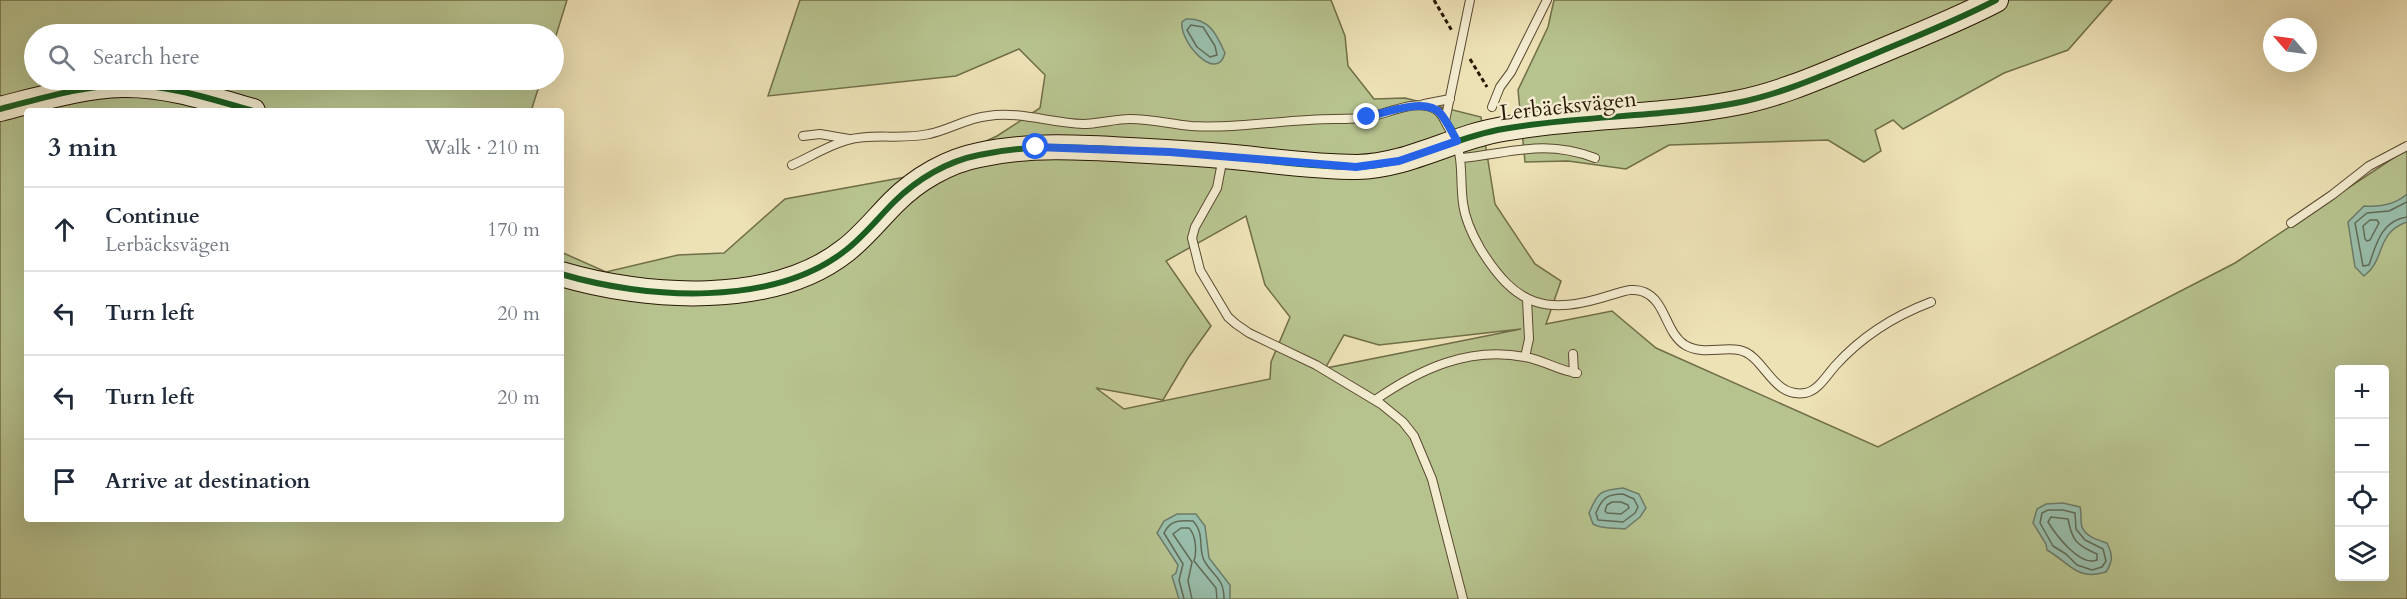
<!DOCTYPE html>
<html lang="en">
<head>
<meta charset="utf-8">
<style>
  :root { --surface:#fff; --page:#f2f2f3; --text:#1f2937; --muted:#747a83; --line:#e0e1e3 }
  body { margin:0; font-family:Cardo,serif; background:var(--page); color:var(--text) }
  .controls { position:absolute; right:18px; bottom:18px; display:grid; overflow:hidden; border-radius:6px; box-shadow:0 6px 24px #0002 }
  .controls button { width:54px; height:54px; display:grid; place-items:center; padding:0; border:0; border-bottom:2px solid var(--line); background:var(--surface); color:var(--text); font:30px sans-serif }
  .compass { position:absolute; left:2263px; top:18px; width:54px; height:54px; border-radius:50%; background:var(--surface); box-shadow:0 6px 24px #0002; rotate:298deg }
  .stop { position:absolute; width:18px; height:18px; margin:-14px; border:4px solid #2563eb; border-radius:50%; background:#fff }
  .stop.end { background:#2563eb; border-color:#fff; box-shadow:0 2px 6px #0008 }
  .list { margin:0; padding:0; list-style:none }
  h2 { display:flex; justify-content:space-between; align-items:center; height:78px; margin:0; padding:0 24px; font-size:26px }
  h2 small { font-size:20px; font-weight:400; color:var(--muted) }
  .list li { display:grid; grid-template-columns:39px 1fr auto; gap:18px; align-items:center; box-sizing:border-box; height:84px; padding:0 24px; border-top:2px solid var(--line) }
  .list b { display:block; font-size:22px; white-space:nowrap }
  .list p { margin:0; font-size:20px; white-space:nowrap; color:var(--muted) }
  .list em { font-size:20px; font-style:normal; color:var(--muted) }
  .icon { flex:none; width:33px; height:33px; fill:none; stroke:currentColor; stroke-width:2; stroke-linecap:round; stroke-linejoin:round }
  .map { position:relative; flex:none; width:2407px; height:599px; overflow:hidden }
  .search { position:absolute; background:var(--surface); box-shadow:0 6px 24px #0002; left:24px; top:24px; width:540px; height:66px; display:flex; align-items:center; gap:15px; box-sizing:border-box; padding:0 21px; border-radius:33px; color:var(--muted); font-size:22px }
  .panel { position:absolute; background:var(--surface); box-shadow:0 6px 24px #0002; left:24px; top:108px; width:540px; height:414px; border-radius:6px }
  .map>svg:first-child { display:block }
  .green { fill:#b7c38f; stroke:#706e48; stroke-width:1.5; fill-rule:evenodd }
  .water { fill:#99beac; stroke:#6c7c68; stroke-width:1.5 }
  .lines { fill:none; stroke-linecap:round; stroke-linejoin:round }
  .shore { stroke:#616b57; stroke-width:1.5 }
  .lane-casing { stroke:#5a4a2f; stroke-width:10 }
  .secondary-casing { stroke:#291802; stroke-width:26 }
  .path { stroke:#291802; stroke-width:3; stroke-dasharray:4.5 3; stroke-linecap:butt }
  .lane { stroke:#f3ecd0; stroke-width:8 }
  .secondary { stroke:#f3ecd0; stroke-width:24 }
  .cycleway-casing { stroke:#f3ecd0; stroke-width:10 }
  .cycleway { stroke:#1b5e20; stroke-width:6 }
  .route { stroke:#2563eb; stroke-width:8 }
  .labels { text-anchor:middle; stroke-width:5; stroke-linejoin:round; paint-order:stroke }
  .street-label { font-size:22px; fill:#291802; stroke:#f3ecd0 }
</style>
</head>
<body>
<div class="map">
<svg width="2407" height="599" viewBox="0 0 2407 599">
  <rect width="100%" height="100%" fill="#ede1b6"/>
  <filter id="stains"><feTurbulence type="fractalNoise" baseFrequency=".00333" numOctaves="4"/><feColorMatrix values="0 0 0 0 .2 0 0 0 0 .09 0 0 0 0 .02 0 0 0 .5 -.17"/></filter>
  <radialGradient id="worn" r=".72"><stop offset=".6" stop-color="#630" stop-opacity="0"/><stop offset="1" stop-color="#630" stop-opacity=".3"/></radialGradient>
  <!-- green -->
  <path class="green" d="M0,0H567L554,42V34H34V80H541L531,111H27V519H561V252L606,272L678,255L724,253L785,199L911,176L997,136L1040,108L1045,75L1019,49L956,76L768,96L800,0H1331L1345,36L1348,66L1374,99L1405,98L1481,117L1495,204L1535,264L1561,281L1546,324L1612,311L1656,348L1878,447L2235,263L2407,149V599H0ZM1246,216L1265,285L1290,317L1271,362L1270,379L1124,409L1096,388L1163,400L1188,358L1211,326L1166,261ZM1521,329L1326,368V367L1344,335L1379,345ZM2340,370H2384V576H2340Z
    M1554,0H2112L2068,50L2004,73L1903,129L1893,120L1875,130L1881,151L1864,162L1828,140L1669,145L1626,169L1568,161L1525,162L1518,90L1548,27Z"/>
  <!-- water -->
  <path class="water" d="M1186,19C1209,18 1216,33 1225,53C1217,84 1179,42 1182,22Z
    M2407,194V222C2375,233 2386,260 2364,276L2355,267L2348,222L2364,206C2380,207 2395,205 2407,194Z
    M1623,488L1639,494L1646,508L1640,517L1625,529C1614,527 1603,530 1593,524L1589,513C1598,492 1600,490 1623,488Z
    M2063,503L2080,507C2082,514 2080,521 2082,527C2086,537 2098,540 2107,543C2113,555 2113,561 2106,572C2076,581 2070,563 2047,550L2046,544L2033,523L2037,509L2046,504Z
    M1177,514H1196L1205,526L1209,558L1230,585V599H1179L1172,576L1176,573L1178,565L1157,533L1164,521Z"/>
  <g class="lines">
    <!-- shore -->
    <path class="shore" d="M1191,25L1203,27L1215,46L1217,55L1210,57L1197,47L1187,30Z
      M2407,202L2389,211L2367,213L2355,223L2363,266L2369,265C2376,244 2382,220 2407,217
      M2370,220H2377L2379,223L2370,240L2367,241L2365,239L2363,226Z
      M1623,494L1634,499L1638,507L1635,513L1623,522L1598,520L1596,513C1602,498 1607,494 1623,494Z
      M1612,502H1621L1628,505L1629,508L1621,514L1607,513L1605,511L1607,505Z
      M2048,510H2063L2075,513L2076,529L2085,540L2103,549L2106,561L2102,567L2092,570L2077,565L2066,554L2053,546L2040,523L2042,513Z
      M2051,517L2068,519C2072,540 2076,545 2097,554V560C2080,567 2056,535 2048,522Z
      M1184,599L1179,580L1183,564L1164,533C1170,520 1180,520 1193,521C1206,535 1197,550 1205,562C1214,577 1224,578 1224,599
      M1192,599L1188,581L1192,562L1173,534L1181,528H1189C1196,535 1197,552 1194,561L1216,588L1217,599"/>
    <defs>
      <path id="lane" d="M1424,104L1450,99
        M1492,107L1500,87L1511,72L1547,0
        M1445,121L1470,0
        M803,136L820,134L849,139
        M1223,157L1217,188L1195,227L1192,238L1200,270L1228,317L1236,324L1249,333L1316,365L1381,404L1403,422L1414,436L1432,479L1463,599
        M1462,158C1512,153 1544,139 1595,158
        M792,165C810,157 829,145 848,140C871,133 904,140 929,134C949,130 967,118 988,116C1019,111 1051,123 1083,124C1099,124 1114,119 1130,119C1151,119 1171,124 1191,126C1239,129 1287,119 1334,119C1346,119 1358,119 1368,117C1388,114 1416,98 1435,109C1441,112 1444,119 1447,125C1466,154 1459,172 1463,203C1465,220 1472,234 1480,248C1516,307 1546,316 1611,295C1622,292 1633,287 1644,292C1666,301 1665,332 1685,345C1702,355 1721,347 1739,350C1765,355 1771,398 1805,393C1818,391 1827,375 1835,366C1861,337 1894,316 1931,302
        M2291,223L2332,195L2369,166L2407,146
        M1573,354L1574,373
        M1525,357L1529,339L1527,299
        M1375,400C1420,369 1469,346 1525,357C1544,360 1559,371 1577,373"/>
      <path id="secondary" d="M0,109C40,99 81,86 122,85C167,84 211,99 253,111
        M561,274C645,299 773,308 846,250C864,236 878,218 894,202C917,179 948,161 979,155C1029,144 1080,147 1130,150C1168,152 1206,154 1244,158C1281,162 1319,167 1357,167C1409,166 1453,137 1503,129C1580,115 1659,118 1736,103C1783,94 1828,73 1872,55C1914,37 1956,21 1996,0"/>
    </defs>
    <!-- lane casing -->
    <use href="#lane" class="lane-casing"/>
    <!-- secondary casing -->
    <use href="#secondary" class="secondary-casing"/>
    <!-- path -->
    <path class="path" d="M1434,0L1452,31
      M1470,59L1487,87"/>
    <!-- lane -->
    <use href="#lane" class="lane"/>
    <!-- secondary -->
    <use href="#secondary" class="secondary"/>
    <defs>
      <path id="cycleway" d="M0,109C40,99 81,86 122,85C167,84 211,99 253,111
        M561,274C645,299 773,308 846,250C864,236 878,218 894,202C917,179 948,161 979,155C1029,144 1080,147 1130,150C1168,152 1206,154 1244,158C1281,162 1319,167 1357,167C1409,166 1453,137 1503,129C1580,115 1659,118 1736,103C1783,94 1828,73 1872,55C1914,37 1956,21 1996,0"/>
    </defs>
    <!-- cycleway casing -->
    <use href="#cycleway" class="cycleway-casing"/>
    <!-- cycleway -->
    <use href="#cycleway" class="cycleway"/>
  </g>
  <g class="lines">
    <!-- route -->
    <path class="route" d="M1036,147L1170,152L1356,167L1399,161L1457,141C1452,132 1447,121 1440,113C1425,97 1385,113 1367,117"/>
  </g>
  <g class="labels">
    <!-- street labels -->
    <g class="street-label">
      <text transform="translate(1568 105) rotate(-6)" y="8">Lerbäcksvägen</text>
    </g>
  </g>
  <rect width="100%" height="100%" filter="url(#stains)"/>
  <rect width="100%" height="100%" fill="url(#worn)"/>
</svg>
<div class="controls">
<button>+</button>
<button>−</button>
<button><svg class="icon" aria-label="locate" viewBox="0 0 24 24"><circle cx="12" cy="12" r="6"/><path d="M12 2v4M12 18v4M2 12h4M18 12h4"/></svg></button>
<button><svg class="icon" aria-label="layers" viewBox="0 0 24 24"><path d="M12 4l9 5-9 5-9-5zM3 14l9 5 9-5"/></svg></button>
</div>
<svg class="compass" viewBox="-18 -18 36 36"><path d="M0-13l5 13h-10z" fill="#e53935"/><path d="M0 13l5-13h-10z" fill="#747a83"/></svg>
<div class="stop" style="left:1036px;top:147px"></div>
<div class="stop end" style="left:1367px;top:117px"></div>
<div class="search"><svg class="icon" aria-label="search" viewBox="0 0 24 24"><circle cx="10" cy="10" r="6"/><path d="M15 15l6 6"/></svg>Search here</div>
<section class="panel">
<h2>3 min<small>Walk · 210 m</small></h2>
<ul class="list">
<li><svg class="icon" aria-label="ahead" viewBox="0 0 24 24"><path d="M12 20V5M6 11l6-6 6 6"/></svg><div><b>Continue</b><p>Lerbäcksvägen</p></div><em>170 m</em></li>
<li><svg class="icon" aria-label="left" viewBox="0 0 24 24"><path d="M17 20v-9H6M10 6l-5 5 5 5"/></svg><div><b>Turn left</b></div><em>20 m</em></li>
<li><svg class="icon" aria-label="left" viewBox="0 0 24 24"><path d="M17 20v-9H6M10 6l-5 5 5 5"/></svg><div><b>Turn left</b></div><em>20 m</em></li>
<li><svg class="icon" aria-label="arrive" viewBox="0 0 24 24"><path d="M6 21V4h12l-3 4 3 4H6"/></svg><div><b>Arrive at destination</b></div></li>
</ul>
</section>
</div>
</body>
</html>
